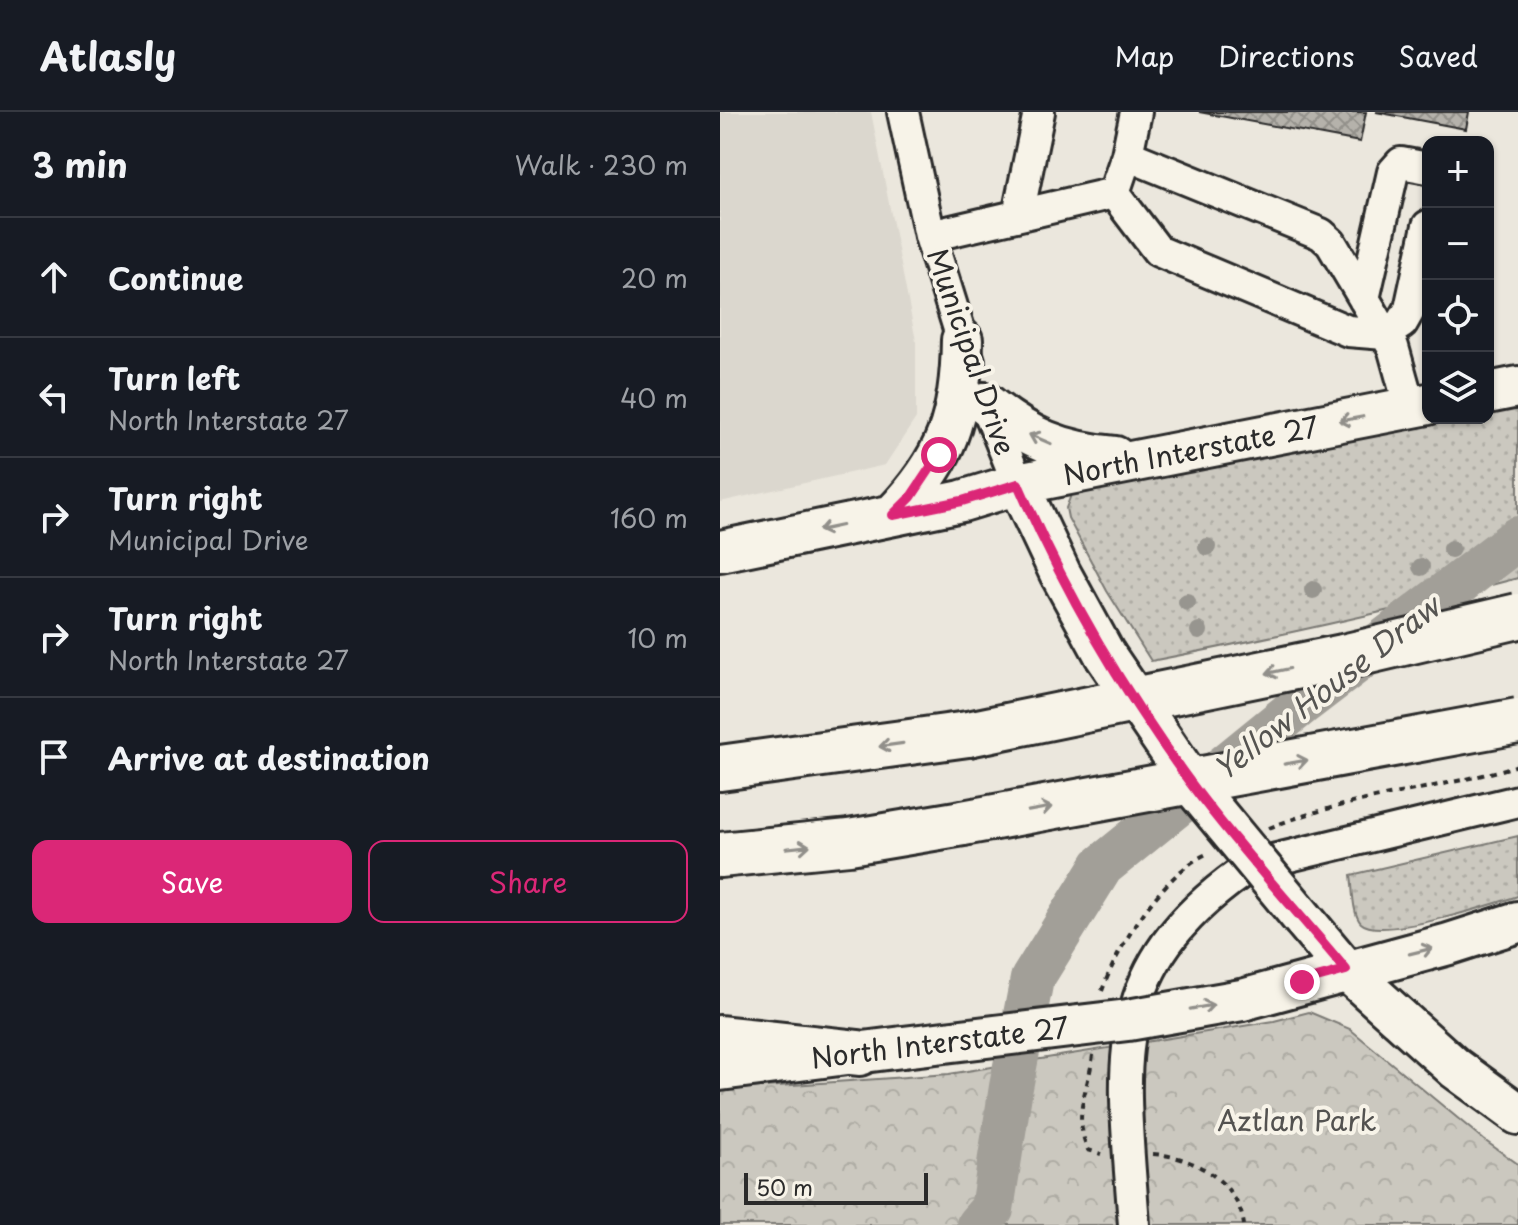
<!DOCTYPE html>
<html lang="en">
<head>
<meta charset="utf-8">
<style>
  :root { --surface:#171b24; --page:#20242c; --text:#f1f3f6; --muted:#9ea1a6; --line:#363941; --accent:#db2777 }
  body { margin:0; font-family:"Playpen Sans",sans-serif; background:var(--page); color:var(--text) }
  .controls { position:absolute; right:24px; top:24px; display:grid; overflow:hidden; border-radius:16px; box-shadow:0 2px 6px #0004 }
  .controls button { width:72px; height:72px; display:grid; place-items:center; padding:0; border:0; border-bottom:2px solid var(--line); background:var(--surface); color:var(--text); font:40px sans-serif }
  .scale { position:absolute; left:24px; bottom:20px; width:184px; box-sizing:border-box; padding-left:8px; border:4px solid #2b2b2b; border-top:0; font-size:22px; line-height:28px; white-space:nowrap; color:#2b2b2b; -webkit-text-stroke:6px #f7f3e8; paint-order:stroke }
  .stop { position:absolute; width:24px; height:24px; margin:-18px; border:6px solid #db2777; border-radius:50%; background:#fff }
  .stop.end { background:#db2777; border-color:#fff; box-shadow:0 2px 8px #0008 }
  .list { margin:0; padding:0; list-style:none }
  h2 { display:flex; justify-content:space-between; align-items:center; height:104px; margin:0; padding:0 32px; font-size:34px }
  h2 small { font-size:26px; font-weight:400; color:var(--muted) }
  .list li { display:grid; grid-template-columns:52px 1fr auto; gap:24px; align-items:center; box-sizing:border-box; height:120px; padding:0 32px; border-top:2px solid var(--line) }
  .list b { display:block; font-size:30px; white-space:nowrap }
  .list p { margin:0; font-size:26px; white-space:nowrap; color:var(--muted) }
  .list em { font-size:26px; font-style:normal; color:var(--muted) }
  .actions { display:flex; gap:16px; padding:24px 32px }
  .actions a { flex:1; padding:18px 0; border:2px solid var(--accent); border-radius:16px; text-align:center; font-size:28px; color:var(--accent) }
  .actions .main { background:var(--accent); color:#fff }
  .icon { flex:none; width:44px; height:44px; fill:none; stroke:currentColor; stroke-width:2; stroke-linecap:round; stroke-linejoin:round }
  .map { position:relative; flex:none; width:798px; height:1113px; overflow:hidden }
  header { display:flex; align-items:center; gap:48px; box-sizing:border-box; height:112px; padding:0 40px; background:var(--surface); border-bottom:2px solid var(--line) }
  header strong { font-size:38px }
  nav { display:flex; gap:44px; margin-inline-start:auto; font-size:28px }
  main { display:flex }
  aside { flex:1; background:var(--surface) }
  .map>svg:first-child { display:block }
  .built { fill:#dbd7ce }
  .grass { fill:url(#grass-dots); stroke:#7b7a75; stroke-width:2 }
  .park { fill:url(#park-crowns); stroke:#7b7a75; stroke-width:2 }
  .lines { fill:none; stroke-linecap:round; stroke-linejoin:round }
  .river { stroke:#a29f98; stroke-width:44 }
  .building { fill:url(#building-cross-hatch); stroke:#2b2b2b; stroke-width:2 }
  .minor-casing { stroke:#2b2b2b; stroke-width:36 }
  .major-casing { stroke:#2b2b2b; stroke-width:46 }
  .highway-casing { stroke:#2b2b2b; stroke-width:50 }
  .path { stroke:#2b2b2b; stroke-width:4; stroke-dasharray:6 6; stroke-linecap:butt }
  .minor { stroke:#f7f3e8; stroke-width:30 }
  .major { stroke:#f7f3e8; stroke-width:40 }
  .highway { stroke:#f7f3e8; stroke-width:44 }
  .major-bridge-casing { stroke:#2b2b2b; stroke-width:46; stroke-linecap:butt }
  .highway-bridge-casing { stroke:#2b2b2b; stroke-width:50; stroke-linecap:butt }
  .major-bridge { stroke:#f7f3e8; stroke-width:40 }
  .highway-bridge { stroke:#f7f3e8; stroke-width:44 }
  .tree { fill:#97958f }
  .oneway { stroke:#918f8a }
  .route { stroke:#db2777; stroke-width:10 }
  .labels { text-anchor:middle; stroke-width:8; stroke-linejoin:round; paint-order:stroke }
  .street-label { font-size:28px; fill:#2b2b2b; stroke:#f7f3e8 }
  .park-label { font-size:28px; fill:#535250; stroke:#f7f3e8 }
  .water-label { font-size:30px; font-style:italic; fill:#555451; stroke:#f7f3e8 }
</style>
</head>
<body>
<header>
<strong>Atlasly</strong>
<nav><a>Map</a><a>Directions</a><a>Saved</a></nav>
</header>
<main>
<aside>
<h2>3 min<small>Walk · 230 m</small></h2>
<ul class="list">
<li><svg class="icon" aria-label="ahead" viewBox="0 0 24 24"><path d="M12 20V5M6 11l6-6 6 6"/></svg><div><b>Continue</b></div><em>20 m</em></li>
<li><svg class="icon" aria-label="left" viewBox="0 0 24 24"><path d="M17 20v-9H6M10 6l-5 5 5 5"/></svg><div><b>Turn left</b><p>North Interstate 27</p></div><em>40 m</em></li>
<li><svg class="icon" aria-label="right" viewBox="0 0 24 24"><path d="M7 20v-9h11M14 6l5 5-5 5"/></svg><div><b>Turn right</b><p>Municipal Drive</p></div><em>160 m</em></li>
<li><svg class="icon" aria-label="right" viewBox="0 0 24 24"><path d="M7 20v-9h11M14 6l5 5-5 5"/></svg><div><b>Turn right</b><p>North Interstate 27</p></div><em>10 m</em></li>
<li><svg class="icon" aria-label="arrive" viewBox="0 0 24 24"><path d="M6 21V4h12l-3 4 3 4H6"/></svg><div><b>Arrive at destination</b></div></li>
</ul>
<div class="actions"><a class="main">Save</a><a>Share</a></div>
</aside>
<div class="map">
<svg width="798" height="1113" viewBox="0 0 798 1113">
  <defs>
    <pattern id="grass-dots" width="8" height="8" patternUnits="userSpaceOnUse" patternTransform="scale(2)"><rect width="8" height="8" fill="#cbc8bf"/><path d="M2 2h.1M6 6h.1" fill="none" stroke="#aeaca4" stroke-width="1.8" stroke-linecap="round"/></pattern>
    <pattern id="park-crowns" width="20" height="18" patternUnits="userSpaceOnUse" patternTransform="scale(2)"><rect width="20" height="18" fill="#cbc8bf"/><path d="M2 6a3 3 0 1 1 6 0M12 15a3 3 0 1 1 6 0" fill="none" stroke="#aeaca4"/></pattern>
    <pattern id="building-cross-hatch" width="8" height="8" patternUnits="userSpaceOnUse" patternTransform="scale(2)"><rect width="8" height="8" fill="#b5b2ab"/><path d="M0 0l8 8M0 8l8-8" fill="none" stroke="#93918b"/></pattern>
  </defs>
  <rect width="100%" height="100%" fill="#ebe7dd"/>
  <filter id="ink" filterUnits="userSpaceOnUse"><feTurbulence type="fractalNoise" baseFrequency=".0125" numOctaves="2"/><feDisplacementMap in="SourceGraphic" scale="16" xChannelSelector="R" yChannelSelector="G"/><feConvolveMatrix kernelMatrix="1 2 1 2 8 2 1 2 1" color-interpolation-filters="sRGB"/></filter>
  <g filter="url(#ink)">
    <!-- built -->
    <path class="built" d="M0,0H151L196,229V306L165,353L0,390Z"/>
    <!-- grass -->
    <path class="grass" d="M798,292V466C677,498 554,525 431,549L387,479L348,406L346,396L351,383L729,306H768V298Z
      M798,724V784C771,793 660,829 641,811C632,802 633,776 631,763Z"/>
    <!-- park -->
    <path class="park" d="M589,900L630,917L764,1028L798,1052V1113H0V978L229,962L554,909Z"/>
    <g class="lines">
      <!-- river -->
      <path class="river" d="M258,1113L272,1097L291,975L312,867L382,754L584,590L798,426"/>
    </g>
    <!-- building -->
    <path class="building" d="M479,0H646L640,30Z
      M656,0H749L746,17Z"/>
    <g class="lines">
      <defs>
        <path id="minor" d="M183,0L210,124L249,249
          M407,43L416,0
          M298,103L319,0
          M210,124L394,81
          M644,187L673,60L681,51L708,56
          M265,290L298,372
          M690,296L673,235L665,222L611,131L601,122L407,43L394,81L438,139L628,219L665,222L682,211L690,197L708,114
          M414,1113C403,952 380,855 532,753L798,689"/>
        <path id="major" d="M768,281L798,275
          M265,291C308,326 340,340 395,345
          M298,372L340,461L385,543
          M173,403C227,347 241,305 242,228
          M0,439L242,389L298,372L708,292
          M584,808L626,858L735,956L798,1002
          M522,888L729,832L798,810
          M0,958L183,935"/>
        <path id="highway" d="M0,656L248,622
          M0,743L129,730L243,711
          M0,926L139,941"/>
      </defs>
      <!-- minor casing -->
      <use href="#minor" class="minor-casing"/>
      <!-- major casing -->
      <use href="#major" class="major-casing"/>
      <!-- highway casing -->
      <use href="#highway" class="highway-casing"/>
      <!-- path -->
      <path class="path" d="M549,716C628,684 717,679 798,653
        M382,879C397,835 444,759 489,741
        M373,943C368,980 352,1001 368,1038L381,1042
        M433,1042C474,1044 518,1070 524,1113"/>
      <!-- minor -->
      <use href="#minor" class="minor"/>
      <!-- major -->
      <use href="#major" class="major"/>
      <!-- highway -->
      <use href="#highway" class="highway"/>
      <defs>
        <path id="major-bridge" d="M385,543L478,680L584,808
          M183,935L408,908L522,888"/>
        <path id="highway-bridge" d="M248,622L623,545L798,504
          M243,711L798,609"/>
      </defs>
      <!-- major-bridge casing -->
      <use href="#major-bridge" class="major-bridge-casing"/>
      <!-- highway-bridge casing -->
      <use href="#highway-bridge" class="highway-bridge-casing"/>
      <!-- major-bridge -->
      <use href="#major-bridge" class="major-bridge"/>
      <!-- highway-bridge -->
      <use href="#highway-bridge" class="highway-bridge"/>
    </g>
    <!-- trees -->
    <g class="tree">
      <circle cx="487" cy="435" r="9"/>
      <circle cx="731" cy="437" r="9"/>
      <circle cx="701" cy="455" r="9"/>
      <circle cx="593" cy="478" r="9"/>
      <circle cx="467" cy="490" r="9"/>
      <circle cx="479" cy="519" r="9"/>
    </g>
    <!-- one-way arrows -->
    <defs><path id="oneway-shaft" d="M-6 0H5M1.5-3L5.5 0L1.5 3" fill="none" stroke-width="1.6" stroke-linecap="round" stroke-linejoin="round" transform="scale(2)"/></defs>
    <g class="oneway">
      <use href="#oneway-shaft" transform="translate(631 307) rotate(169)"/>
      <use href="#oneway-shaft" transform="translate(320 327) rotate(-157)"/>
      <use href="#oneway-shaft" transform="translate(110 416) rotate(168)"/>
      <use href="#oneway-shaft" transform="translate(558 559) rotate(168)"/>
      <use href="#oneway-shaft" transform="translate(171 633) rotate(172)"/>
      <use href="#oneway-shaft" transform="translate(576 650) rotate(-10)"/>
      <use href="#oneway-shaft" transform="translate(320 697) rotate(-10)"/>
      <use href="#oneway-shaft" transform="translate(78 735) rotate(-6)"/>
      <use href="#oneway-shaft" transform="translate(701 839) rotate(-14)"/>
      <use href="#oneway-shaft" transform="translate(482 895) rotate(-10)"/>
    </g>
  </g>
  <g class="lines" filter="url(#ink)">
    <!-- route -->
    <path class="route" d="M219,343L191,385L173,403L242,389L298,372C346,482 406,585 478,681C524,742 577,799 626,858L582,870"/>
  </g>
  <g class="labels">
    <!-- street labels -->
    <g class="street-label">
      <text transform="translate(251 240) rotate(71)" y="10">Municipal Drive</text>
      <text transform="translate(471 339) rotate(-11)" y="10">North Interstate 27</text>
      <text transform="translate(220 931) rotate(-7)" y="10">North Interstate 27</text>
    </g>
    <!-- park labels -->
    <g class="park-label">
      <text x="577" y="1019">Aztlan Park</text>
    </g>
    <!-- water labels -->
    <g class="water-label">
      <text transform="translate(607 577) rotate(-38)" y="10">Yellow House Draw</text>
    </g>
  </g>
</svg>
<div class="controls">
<button>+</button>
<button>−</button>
<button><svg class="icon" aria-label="locate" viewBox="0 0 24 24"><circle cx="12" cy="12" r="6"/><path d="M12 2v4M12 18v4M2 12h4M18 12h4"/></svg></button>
<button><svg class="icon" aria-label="layers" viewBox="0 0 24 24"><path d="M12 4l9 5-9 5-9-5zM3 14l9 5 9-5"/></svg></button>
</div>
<div class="scale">50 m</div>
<div class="stop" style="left:219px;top:343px"></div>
<div class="stop end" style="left:582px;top:870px"></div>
</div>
</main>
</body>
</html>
